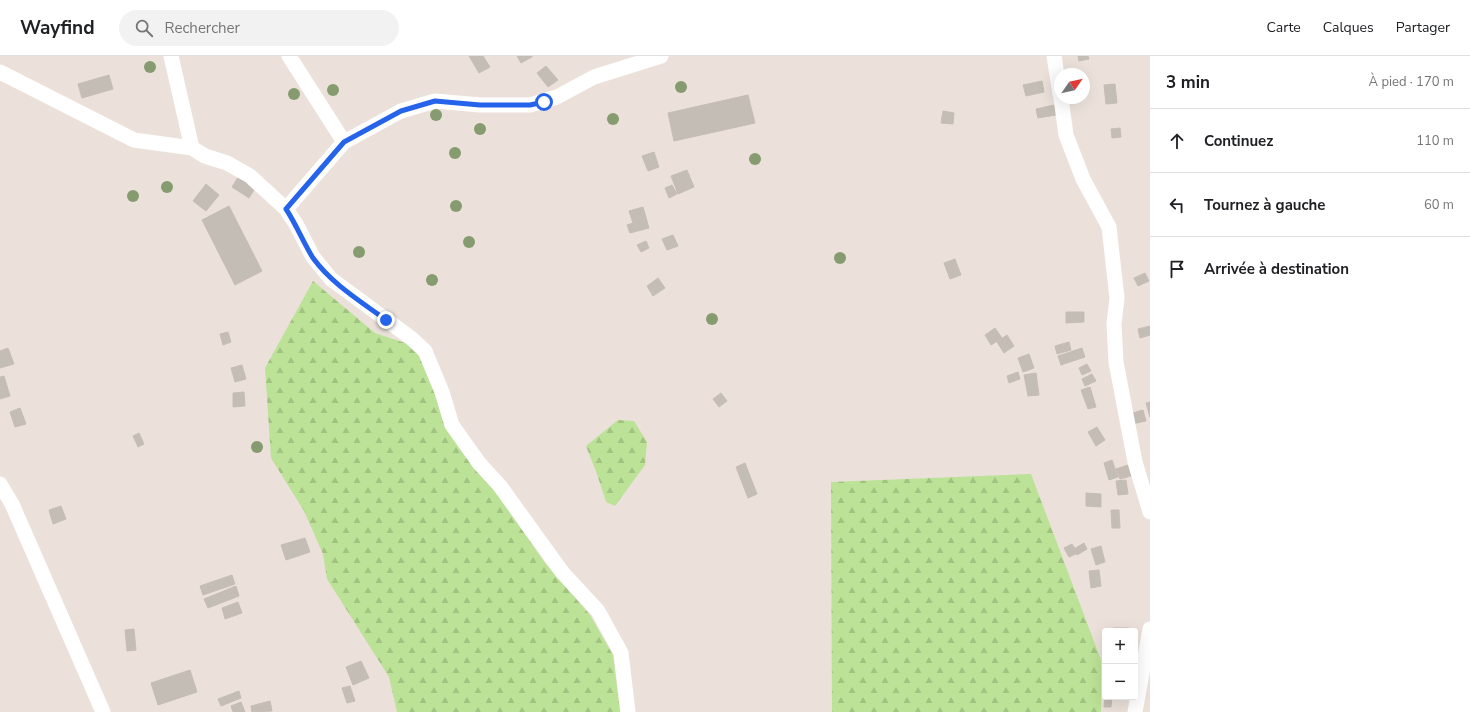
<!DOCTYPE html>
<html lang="fr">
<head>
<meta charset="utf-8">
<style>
  :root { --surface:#fff; --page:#f2f2f2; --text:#202124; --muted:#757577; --line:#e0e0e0 }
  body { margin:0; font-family:"Nunito Sans",sans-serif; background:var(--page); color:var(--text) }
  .controls { position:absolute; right:12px; bottom:12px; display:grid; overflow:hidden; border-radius:4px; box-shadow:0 4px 16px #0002 }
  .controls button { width:36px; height:36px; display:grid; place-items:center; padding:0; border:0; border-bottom:1px solid var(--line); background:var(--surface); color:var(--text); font:20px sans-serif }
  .compass { position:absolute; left:1054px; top:12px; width:36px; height:36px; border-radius:50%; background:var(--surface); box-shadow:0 4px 16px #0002; rotate:56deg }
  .stop { position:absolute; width:12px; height:12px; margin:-9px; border:3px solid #2563eb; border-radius:50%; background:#fff }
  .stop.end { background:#2563eb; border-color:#fff; box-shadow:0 1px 4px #0008 }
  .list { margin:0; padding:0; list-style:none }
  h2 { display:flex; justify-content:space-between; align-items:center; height:52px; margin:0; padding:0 16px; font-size:17px }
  h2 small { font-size:13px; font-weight:400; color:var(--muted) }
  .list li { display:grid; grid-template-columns:26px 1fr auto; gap:12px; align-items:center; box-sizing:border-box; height:64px; padding:0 16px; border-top:1px solid var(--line) }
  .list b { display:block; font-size:15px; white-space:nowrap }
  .list em { font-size:13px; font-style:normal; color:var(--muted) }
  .icon { flex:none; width:22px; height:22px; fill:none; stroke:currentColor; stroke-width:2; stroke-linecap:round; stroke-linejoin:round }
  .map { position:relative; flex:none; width:1150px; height:656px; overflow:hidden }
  header { display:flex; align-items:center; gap:24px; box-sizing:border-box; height:56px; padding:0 20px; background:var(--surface); border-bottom:1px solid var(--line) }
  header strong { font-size:19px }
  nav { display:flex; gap:22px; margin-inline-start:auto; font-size:14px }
  .search { width:280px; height:36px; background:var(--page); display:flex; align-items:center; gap:10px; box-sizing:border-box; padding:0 14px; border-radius:22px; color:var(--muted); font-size:15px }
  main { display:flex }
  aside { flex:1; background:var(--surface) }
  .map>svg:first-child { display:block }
  .forest { fill:url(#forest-firs) }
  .building { fill:#c3bdb6; stroke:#c6bdb4 }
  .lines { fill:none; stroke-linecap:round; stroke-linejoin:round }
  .street { stroke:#fff; stroke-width:15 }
  .tree { fill:#869c70 }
  .route { stroke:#2563eb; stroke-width:5 }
</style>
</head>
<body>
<header>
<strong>Wayfind</strong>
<div class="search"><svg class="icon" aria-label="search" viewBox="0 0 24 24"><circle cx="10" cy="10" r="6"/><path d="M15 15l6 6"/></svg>Rechercher</div>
<nav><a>Carte</a><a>Calques</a><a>Partager</a></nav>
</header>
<main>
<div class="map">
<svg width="1150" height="656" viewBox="0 0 1150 656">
  <defs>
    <pattern id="forest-firs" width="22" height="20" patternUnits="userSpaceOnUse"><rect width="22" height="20" fill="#bbe296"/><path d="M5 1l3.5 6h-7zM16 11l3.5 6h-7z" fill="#a1c281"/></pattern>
  </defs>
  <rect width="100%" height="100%" fill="#ebe1da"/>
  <!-- forest -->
  <path class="forest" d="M313,225L375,277L414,290L479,412L545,507L590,559L613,599L620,656H397L389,621L327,523L323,498L304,455L271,402L265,312Z
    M618,364L634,365L647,386L645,409L615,450L606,446L597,418L586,390Z
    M1031,418L1101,604V656H832L831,426Z"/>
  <!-- building -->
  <path class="building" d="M469,0H483L490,11L479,17Z
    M517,0H532V1L521,7Z
    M1078,0H1088L1089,3L1079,5Z
    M546,10L558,24L548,31L537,17Z
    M109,19L113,33L82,42L78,28Z
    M1042,25L1044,36L1026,40L1023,29Z
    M1115,28L1117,47L1106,48L1104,29Z
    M748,39L755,67L674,85L668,57Z
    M1054,49L1056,59L1038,62L1036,53Z
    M943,55L954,57L953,68L941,67Z
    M1120,72L1121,81L1112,82L1111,73Z
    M654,96L659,111L648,115L642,100Z
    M687,114L694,131L678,138L671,120Z
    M240,118L257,129L249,142L232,131Z
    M206,128L219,139L206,155L193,145Z
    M672,129L677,138L669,142L665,132Z
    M229,150L262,215L235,229L202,164Z
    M643,151L649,172L630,177L627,169L633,167L629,155Z
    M673,179L678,190L667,194L662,183Z
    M646,185L649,192L641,196L637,189Z
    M955,203L961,219L950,223L944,207Z
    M1145,217L1149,225L1138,230L1134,222Z
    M658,222L665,232L653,240L647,230Z
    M1066,256H1084V266L1066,267Z
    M1150,270V279L1140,282L1138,273Z
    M995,272L1002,282L991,289L985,279Z
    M228,276L231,286L223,289L220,278Z
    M1007,279L1014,290L1004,297L997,286Z
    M1069,286L1071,294L1057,298L1055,290Z
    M8,292L14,308L0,312V295Z
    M1082,292L1085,301L1061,309L1058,300Z
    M1029,298L1034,312L1023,316L1018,302Z
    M1087,308L1091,315L1082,319L1079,312Z
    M242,309L246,323L235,326L231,312Z
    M1018,316L1020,323L1009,327L1007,320Z
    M1036,317L1039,339L1028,340L1024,319Z
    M1092,318L1096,325L1085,330L1082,323Z
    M4,320L10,340L0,343V321Z
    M1090,331L1096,351L1088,353L1081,334Z
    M244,336L245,350L233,351V337Z
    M721,337L727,345L719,351L713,343Z
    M1150,346V361L1146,347Z
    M20,352L26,368L15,371L10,356Z
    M1143,354L1146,365L1132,368L1129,358Z
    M1097,371L1105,384L1096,390L1088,376Z
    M139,377L144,388L138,391L133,380Z
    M1112,404L1118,421L1109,424L1104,407Z
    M745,407L757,438L748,442L736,411Z
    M1128,409L1131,420L1120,423L1116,413Z
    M1126,424L1128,438L1118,439L1116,425Z
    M1086,437L1101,438V451L1086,450Z
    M61,450L66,463L53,468L49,454Z
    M1111,454H1119L1120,472H1112Z
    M305,482L310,496L286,504L281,489Z
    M1084,487L1087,493L1077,499L1074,493Z
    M1072,488L1078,497L1069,501L1064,492Z
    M1101,490L1105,506L1096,509L1091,493Z
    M1099,514L1101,530L1091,532L1089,515Z
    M232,519L235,528L203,539L200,530Z
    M236,530L239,540L208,552L204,543Z
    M238,546L242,557L225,563L222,552Z
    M1113,572H1129V575H1113Z
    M134,573L136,594L127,595L125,574Z
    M1103,599H1105V609H1104Z
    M361,605L369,622L353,629L346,611Z
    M190,614L197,636L158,649L151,627Z
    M350,630L355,645L347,647L342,632Z
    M239,635L241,642L221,650L218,643Z
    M1105,641H1112L1111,651H1104Z
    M270,645L272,655L252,656L251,650Z
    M241,646L245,656H233L231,650Z"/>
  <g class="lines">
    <!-- street -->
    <path class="street" d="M171,0L192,92
      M289,0L344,86
      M1054,0L1060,38
      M0,16L134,84L192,92L205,100L227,107L250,120L286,153L296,168L313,201L331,223L411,282L425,295L442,336L452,369L479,407L500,430L562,516L598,555L621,597L628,656
      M1061,42L1066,79L1083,123L1109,171L1117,242L1114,268L1116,306L1135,406L1150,456
      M286,153L344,86L401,55L435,45L480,49H530L557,41L594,21L661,0
      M0,428L12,448L103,656
      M1135,656L1150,573"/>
  </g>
  <!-- trees -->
  <g class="tree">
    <circle cx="150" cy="11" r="6"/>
    <circle cx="681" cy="31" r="6"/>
    <circle cx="333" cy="34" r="6"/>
    <circle cx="294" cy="38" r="6"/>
    <circle cx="436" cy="59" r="6"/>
    <circle cx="613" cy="63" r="6"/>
    <circle cx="480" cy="73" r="6"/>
    <circle cx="455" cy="97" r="6"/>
    <circle cx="755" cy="103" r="6"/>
    <circle cx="167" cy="131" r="6"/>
    <circle cx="133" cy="140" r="6"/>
    <circle cx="456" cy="150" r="6"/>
    <circle cx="469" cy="186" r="6"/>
    <circle cx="359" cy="196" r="6"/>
    <circle cx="840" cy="202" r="6"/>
    <circle cx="432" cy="224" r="6"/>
    <circle cx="712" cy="263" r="6"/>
    <circle cx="257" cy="391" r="6"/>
  </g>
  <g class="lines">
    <!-- route -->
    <path class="route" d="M386,264C360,245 332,228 313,202C303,186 296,168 286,153L344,86L401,55L435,45L480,49H530L544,46"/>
  </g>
</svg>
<div class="controls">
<button>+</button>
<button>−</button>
</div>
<svg class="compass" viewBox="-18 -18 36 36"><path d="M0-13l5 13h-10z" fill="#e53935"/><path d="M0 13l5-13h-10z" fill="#757577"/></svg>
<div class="stop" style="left:544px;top:46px"></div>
<div class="stop end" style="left:386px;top:264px"></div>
</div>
<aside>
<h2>3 min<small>À pied · 170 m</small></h2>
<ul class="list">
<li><svg class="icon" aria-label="ahead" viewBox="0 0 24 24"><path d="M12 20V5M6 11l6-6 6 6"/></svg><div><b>Continuez</b></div><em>110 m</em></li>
<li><svg class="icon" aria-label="left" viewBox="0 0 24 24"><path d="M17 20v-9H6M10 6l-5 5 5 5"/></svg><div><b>Tournez à gauche</b></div><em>60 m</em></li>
<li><svg class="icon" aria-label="arrive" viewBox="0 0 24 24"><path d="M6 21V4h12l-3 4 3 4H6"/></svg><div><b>Arrivée à destination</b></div></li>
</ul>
</aside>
</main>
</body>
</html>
